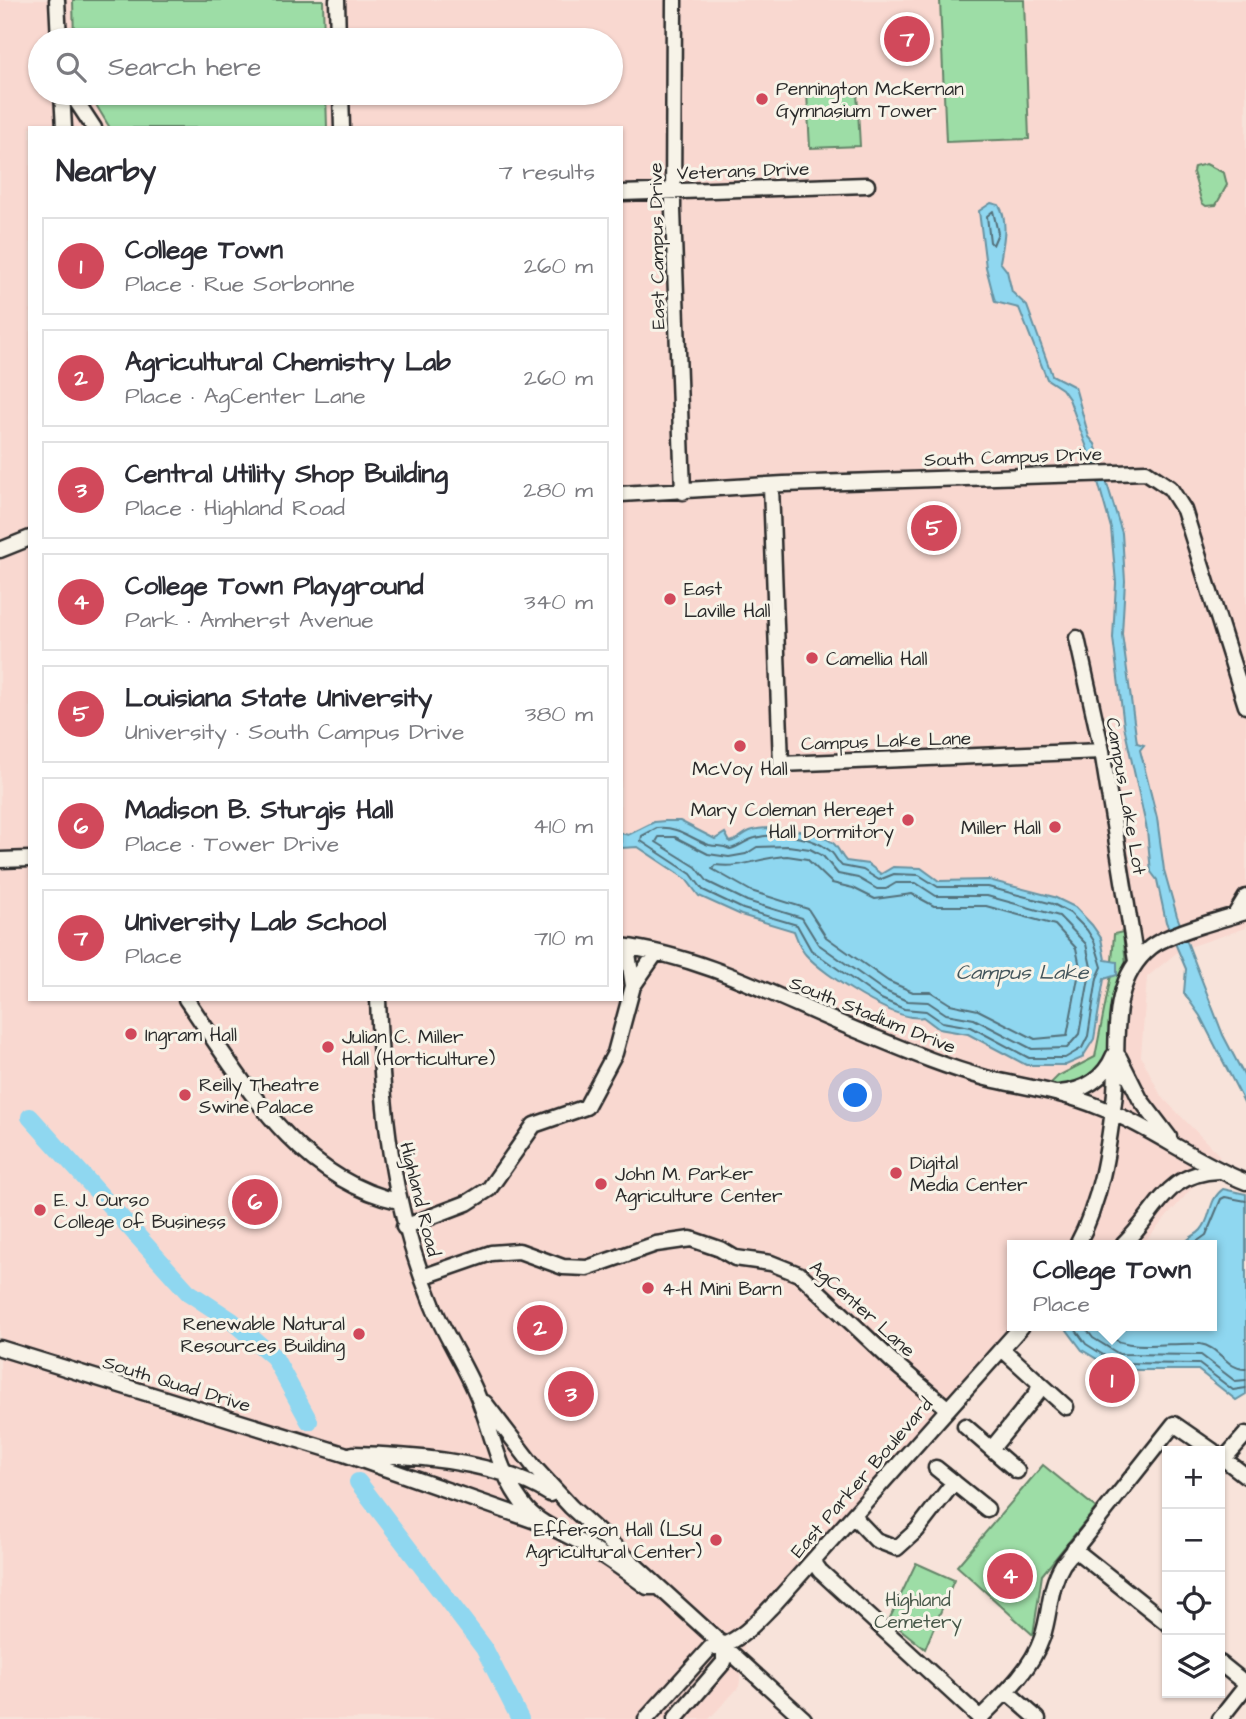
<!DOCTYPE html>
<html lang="en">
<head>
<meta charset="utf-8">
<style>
  :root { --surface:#fff; --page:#f7f7f7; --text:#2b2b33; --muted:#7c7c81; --line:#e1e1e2; --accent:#d1495b }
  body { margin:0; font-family:"Architects Daughter",sans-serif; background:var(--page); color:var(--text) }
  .controls { position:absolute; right:21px; bottom:21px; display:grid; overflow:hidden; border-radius:0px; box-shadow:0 2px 5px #0004 }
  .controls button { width:63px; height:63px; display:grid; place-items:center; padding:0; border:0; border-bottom:2px solid var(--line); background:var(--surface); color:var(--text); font:35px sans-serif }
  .you { position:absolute; left:856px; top:1096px; width:24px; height:24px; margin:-18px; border:5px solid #fff; border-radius:50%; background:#1a73e8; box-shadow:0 0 0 10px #1a73e833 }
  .badge { display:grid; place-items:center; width:46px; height:46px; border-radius:50%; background:var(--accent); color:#fff; font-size:23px; font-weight:700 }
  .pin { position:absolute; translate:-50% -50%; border:4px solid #fff; box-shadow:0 2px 7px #0006 }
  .popup { position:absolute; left:1007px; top:1240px; width:210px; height:91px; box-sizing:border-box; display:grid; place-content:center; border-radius:0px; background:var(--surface); filter:drop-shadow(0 2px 5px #0005); font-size:23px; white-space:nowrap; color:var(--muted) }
  .popup b { font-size:26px; color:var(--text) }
  .popup::after { content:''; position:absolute; left:50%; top:100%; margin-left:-14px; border:14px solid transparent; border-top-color:var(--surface) }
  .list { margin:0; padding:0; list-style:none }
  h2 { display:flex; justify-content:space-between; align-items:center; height:91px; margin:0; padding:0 28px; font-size:30px }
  h2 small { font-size:23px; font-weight:400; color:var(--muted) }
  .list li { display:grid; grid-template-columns:46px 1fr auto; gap:21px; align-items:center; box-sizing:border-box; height:98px; margin:0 14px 14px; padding:0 14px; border:2px solid var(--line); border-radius:0px }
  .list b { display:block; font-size:26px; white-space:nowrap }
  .list p { margin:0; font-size:23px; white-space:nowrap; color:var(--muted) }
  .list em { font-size:23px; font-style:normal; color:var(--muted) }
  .icon { flex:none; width:38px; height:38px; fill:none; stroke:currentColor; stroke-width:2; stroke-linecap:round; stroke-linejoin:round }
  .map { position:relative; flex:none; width:1246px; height:1719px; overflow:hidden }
  .search { position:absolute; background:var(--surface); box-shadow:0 2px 5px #0004; left:28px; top:28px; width:595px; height:77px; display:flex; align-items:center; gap:18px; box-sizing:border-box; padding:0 24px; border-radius:38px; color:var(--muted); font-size:26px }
  .panel { position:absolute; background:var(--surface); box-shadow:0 2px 5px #0004; left:28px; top:126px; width:595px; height:875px; border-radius:0px }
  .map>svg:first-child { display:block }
  .built { fill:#f9d8d0; fill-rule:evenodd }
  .green { fill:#9ddda6; stroke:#648468; stroke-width:2 }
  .water { fill:#8fd7f0; stroke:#6792a1; stroke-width:2 }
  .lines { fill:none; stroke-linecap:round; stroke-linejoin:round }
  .shore { stroke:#53707a; stroke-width:2 }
  .river { stroke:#8fd7f0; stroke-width:18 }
  .minor-casing { stroke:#2b2b2b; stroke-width:19 }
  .minor { stroke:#f7f3e8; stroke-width:14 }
  .poi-dot { fill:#d1495b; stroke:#f7f3e8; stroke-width:2.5 }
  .labels { text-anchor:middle; stroke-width:6; stroke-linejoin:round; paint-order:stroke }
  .poi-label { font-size:19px; fill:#2b2b2b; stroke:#f7f3e8; text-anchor:start }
  .street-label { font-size:19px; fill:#2b2b2b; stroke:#f7f3e8 }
  .park-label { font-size:19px; fill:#48584a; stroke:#f7f3e8 }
  .water-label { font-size:21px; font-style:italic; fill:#44565c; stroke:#f7f3e8 }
</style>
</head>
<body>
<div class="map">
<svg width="1246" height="1719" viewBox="0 0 1246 1719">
  <rect width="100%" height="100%" fill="#f8e3da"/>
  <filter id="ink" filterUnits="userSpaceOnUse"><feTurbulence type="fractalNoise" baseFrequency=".0143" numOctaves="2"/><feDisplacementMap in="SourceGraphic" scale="14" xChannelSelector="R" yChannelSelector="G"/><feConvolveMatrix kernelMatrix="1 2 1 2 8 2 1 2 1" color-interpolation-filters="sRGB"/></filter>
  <g filter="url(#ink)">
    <!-- built -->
    <path class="built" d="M0,0H1246V928L1180,950L1147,977L1141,1056L1161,1096L1220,1156L1142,1245H1012V1326H1025L745,1643L739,1687L709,1719H0ZM40,40H611V93H40ZM30,128H621V999H30Z"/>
    <!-- green -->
    <path class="green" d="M73,0H323L324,40H74Z
      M940,0H1024L1029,139L946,142Z
      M857,92L860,146L810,148L807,93Z
      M89,93H326L327,128H110Z
      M1206,164L1224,173L1227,185L1216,205L1206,206L1202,203L1193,172L1194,167Z
      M1123,932L1126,966L1109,1052L1096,1076L1064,1089L1048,1086L1058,1076L1095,1057L1111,975H1117V962H1112L1114,934Z
      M1043,1465L1096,1508L1042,1575L1033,1635L957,1566Z
      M916,1563L954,1580L925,1649L889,1620Z"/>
    <!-- water -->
    <path class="water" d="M991,203L999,205C1009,222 1003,244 1000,262L1007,271L1012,292L1027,306L1052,375L1075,387L1089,437L1095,444L1122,533L1125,581L1122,634L1137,743L1144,745L1140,750L1157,818L1164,870L1177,916L1223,1035L1246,1079V1106L1200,1016L1184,993L1186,969L1166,922L1157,880L1151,872L1147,830L1124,726L1113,638L1116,583L1111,528L1093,464L1069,399L1062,389L1047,379L1019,308L995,302L986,267L979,211Z
      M665,821H680L715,839L725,833L730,842C739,840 742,834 750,831C769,824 817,831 833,843C839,848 840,855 846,861L868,864L881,874L893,867L921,868L939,881L989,880L1054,897L1075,907L1092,925L1101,938L1105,960L1117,962V975L1104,979L1094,1039L1082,1058L1066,1065H1026L968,1034L939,1029L923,1017C897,1023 824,975 806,955C800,949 797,938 794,931L741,915L699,896L686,879L638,847L621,848V833L628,835L654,822Z
      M1223,1189L1246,1194V1394L1236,1400L1198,1370H1115L1082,1350L1064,1326H1212V1245H1184C1188,1236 1195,1237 1201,1230C1213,1216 1207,1201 1223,1189Z"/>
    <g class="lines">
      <!-- shore -->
      <path class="shore" d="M993,211L998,233L993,245L990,242L987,216Z
        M657,828C679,826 689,838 709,845C718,847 722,845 730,849C740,847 746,840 755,838C776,832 812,836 829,850C835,854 836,861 842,866L863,870L879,880L894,874L919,875L938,887H988L1053,904L1070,913L1087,930L1094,941L1102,967L1097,978L1088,1036L1082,1048L1065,1058H1029L971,1027L942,1022L926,1011L904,1009L879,998L811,950L797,925L743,909L703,890L691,874L641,841L642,836Z
        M675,837L708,854L729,857L746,854L757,847L788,846L810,849L823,856L838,874L858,878L877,889H886L896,883H916L936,896H987L1059,916L1086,944L1091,967L1079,1034L1067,1048L1032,1049L974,1019L946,1014L928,1002L907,1001L883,990L818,944L802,918L747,901L708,882L696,867L656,842L659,837Z
        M787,856L807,859L832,883L853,888L875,899L912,894L934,906H986L1055,925L1076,948L1080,967L1067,1036L1035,1039L978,1010L950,1004L931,992H913L888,981L826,937L808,909L751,891L712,869L715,865C743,869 759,857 787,856Z
        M1192,1245L1206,1235L1221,1199L1225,1197L1246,1201
        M1073,1326L1086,1344L1116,1363L1199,1364L1233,1390L1246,1388
        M1084,1326L1093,1338L1119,1354L1201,1355L1235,1381L1246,1380
        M1097,1326C1120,1356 1166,1341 1200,1344C1219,1346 1227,1370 1246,1369"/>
      <!-- river -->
      <path class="river" d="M30,1117L188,1292L232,1321L274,1357L309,1421
        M358,1482L484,1648L520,1719"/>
      <defs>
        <path id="minor" d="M57,0L59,40
          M337,0L338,40
          M674,0L673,210L683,492
          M62,93L64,128
          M71,93L94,128
          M341,93L342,128
          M621,193L867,185
          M771,486L781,764L1102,751
          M621,494L784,484L1146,472L1170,488L1184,510L1246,706
          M0,550L30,538
          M1077,638L1102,751L1136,961
          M0,860L30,859
          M1235,915L1246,897
          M621,946C709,957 785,1002 866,1034C905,1050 945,1067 986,1078C1024,1087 1063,1092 1099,1107C1151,1127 1195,1162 1246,1182
          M633,986L656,953
          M186,999C241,1078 296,1179 398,1201
          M378,999C382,1107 390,1200 431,1301C444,1335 465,1364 478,1397C493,1434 499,1477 527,1509C542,1526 566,1533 585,1545C607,1557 627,1572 647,1587H657
          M1119,1057L1140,1099L1169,1137
          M1059,1093C1084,1091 1104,1079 1114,1055
          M404,1227L467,1203L489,1189L534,1125L586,1107L615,1053L633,986L627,947
          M1077,1245C1101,1201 1108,1151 1114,1102C1121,1050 1104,985 1151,947C1169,933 1222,919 1246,912
          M1123,1245C1159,1211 1164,1173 1219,1171
          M422,1277L491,1253L519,1251L563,1267L587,1268L656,1244L691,1239L720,1249L735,1258L771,1263L801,1275L892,1361L947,1408
          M0,1348L344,1454L538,1522
          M1002,1349L1066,1407
          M485,1403L535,1468L571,1507L804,1719
          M965,1426L1017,1471
          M993,1447L1037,1393L1039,1384
          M353,1454C413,1455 500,1462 550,1494
          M1220,1456L1246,1476
          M1224,1459L1246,1434
          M936,1468L987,1509
          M853,1516L876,1540L897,1548L917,1530L954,1482
          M1074,1549L1167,1623
          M813,1561L820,1571L980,1718
          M1220,1663L1246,1684
          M1007,1692L1038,1719
          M646,1719L710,1648C738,1645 756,1622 775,1603L1022,1326
          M675,1719L724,1662V1647
          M979,1719C1003,1695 1031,1670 1042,1638C1051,1613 1048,1588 1063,1564L1174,1424L1213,1451
          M1220,1719L1246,1686"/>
      </defs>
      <!-- minor casing -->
      <use href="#minor" class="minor-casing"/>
      <!-- minor -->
      <use href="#minor" class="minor"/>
    </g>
  </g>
  <!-- markers -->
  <g class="poi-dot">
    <circle cx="762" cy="99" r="7"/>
    <circle cx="670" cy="599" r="7"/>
    <circle cx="812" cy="658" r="7"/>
    <circle cx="740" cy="746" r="7"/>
    <circle cx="908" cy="820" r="7"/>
    <circle cx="1055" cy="827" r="7"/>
    <circle cx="131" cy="1034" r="7"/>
    <circle cx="328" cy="1047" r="7"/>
    <circle cx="185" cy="1095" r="7"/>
    <circle cx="896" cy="1173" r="7"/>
    <circle cx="601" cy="1184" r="7"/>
    <circle cx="40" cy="1210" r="7"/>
    <circle cx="648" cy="1288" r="7"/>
    <circle cx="359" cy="1334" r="7"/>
    <circle cx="716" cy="1540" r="7"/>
  </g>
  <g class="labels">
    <!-- poi labels -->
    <g class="poi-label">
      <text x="776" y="95">Pennington McKernan<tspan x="776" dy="22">Gymnasium Tower</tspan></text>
      <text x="684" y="595">East<tspan x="684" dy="22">Laville Hall</tspan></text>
      <text x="826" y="665">Camellia Hall</text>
      <text x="740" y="775" text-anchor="middle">McVoy Hall</text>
      <text x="894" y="816" text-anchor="end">Mary Coleman Hereget<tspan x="894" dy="22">Hall Dormitory</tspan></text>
      <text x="1041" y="834" text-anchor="end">Miller Hall</text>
      <text x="145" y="1041">Ingram Hall</text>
      <text x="342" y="1043">Julian C. Miller<tspan x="342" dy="22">Hall (Horticulture)</tspan></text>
      <text x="199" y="1091">Reilly Theatre<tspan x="199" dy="22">Swine Palace</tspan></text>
      <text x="910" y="1169">Digital<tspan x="910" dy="22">Media Center</tspan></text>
      <text x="615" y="1180">John M. Parker<tspan x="615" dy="22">Agriculture Center</tspan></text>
      <text x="54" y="1206">E. J. Ourso<tspan x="54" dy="22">College of Business</tspan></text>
      <text x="662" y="1295">4-H Mini Barn</text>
      <text x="345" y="1330" text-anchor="end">Renewable Natural<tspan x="345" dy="22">Resources Building</tspan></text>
      <text x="702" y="1536" text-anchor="end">Efferson Hall (LSU<tspan x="702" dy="22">Agricultural Center)</tspan></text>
    </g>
    <!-- street labels -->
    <g class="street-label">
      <text transform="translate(743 170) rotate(-2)" y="7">Veterans Drive</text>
      <text transform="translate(656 246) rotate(-91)" y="7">East Campus Drive</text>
      <text transform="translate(1013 456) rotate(-2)" y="7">South Campus Drive</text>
      <text transform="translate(886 740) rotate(-2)" y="7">Campus Lake Lane</text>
      <text transform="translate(1127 796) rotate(80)" y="7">Campus Lake Lot</text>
      <text transform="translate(873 1014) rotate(22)" y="7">South Stadium Drive</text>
      <text transform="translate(421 1199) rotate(76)" y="7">Highland Road</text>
      <text transform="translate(863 1308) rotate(42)" y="7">AgCenter Lane</text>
      <text transform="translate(177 1383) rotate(17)" y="7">South Quad Drive</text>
      <text transform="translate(861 1477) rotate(-49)" y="7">East Parker Boulevard</text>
    </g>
    <!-- park labels -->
    <g class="park-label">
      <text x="918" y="1606">Highland<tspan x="918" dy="22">Cemetery</tspan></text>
    </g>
    <!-- water labels -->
    <g class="water-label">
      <text x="1022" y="979">Campus Lake</text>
    </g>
  </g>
</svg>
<div class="controls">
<button>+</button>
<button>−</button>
<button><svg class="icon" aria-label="locate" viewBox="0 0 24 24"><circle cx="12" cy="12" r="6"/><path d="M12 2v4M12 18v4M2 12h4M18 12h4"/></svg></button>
<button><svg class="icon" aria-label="layers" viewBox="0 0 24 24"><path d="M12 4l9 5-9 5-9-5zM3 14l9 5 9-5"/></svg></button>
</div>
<div class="you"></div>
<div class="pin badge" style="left:1112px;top:1380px">1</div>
<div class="popup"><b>College Town</b>Place</div>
<div class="pin badge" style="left:540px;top:1328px">2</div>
<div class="pin badge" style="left:571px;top:1394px">3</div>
<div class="pin badge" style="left:1010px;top:1576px">4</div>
<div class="pin badge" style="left:934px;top:528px">5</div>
<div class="pin badge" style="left:255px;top:1202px">6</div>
<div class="pin badge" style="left:907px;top:39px">7</div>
<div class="search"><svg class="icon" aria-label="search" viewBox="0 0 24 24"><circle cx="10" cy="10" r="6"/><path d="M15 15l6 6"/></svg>Search here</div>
<section class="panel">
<h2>Nearby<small>7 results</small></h2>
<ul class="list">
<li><span class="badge">1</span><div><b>College Town</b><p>Place · Rue Sorbonne</p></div><em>260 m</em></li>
<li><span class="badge">2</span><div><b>Agricultural Chemistry Lab</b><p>Place · AgCenter Lane</p></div><em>260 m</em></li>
<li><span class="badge">3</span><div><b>Central Utility Shop Building</b><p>Place · Highland Road</p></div><em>280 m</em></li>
<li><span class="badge">4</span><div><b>College Town Playground</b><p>Park · Amherst Avenue</p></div><em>340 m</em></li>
<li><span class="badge">5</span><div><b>Louisiana State University</b><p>University · South Campus Drive</p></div><em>380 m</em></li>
<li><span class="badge">6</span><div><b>Madison B. Sturgis Hall</b><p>Place · Tower Drive</p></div><em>410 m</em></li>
<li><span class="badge">7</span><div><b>University Lab School</b><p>Place</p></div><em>710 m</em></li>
</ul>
</section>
</div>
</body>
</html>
